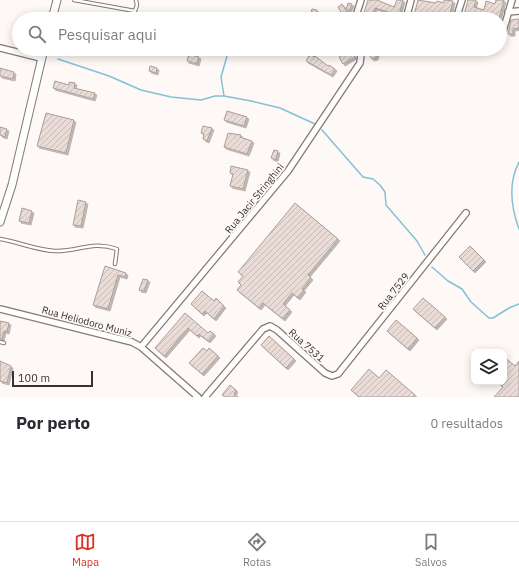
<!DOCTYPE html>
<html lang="pt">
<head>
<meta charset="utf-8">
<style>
  :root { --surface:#fff; --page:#f2f2f3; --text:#2b2b33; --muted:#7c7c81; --line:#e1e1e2; --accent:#d93025 }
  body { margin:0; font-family:"IBM Plex Sans",sans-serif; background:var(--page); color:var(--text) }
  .controls { position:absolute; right:12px; bottom:12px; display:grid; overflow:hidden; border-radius:8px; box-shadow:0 2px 10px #0003 }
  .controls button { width:36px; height:36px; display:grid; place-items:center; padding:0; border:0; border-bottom:1px solid var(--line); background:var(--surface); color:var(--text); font:20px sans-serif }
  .scale { position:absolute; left:12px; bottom:10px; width:81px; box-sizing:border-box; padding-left:4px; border:2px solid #373130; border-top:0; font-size:11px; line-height:14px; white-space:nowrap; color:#373130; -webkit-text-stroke:3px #fef8f6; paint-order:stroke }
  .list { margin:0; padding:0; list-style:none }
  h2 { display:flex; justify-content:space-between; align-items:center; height:52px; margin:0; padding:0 16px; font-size:17px }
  h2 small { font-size:13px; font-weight:400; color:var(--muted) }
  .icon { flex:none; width:22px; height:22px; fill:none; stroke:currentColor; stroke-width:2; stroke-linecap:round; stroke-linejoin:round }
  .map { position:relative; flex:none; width:519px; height:397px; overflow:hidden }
  .search { position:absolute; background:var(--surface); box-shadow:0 2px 10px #0003; left:12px; right:12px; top:12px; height:44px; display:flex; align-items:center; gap:10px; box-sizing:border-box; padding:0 14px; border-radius:22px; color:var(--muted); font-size:15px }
  .sheet { height:124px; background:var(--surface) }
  nav { display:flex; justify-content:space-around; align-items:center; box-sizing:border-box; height:56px; border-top:1px solid var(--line); background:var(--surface); font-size:11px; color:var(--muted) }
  nav a { display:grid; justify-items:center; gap:2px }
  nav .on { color:var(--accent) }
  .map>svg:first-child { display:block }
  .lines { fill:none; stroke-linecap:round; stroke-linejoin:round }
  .stream { stroke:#83c1d6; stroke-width:1.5 }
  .building { fill:url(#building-hatch); stroke:#aa9d99; filter:url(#shadow) }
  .service-casing { stroke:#847874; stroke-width:4.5 }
  .minor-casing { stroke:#847874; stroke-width:8 }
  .tertiary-casing { stroke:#847874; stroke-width:9 }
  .service { stroke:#fff; stroke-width:2.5 }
  .minor { stroke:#fff; stroke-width:5.5 }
  .tertiary { stroke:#fff; stroke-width:7 }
  .labels { text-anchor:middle; stroke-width:3.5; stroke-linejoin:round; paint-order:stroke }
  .street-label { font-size:10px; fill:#373130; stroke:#fef8f6 }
</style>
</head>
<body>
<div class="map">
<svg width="519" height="397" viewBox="0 0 519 397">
  <defs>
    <pattern id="building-hatch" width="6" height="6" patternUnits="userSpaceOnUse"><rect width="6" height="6" fill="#e9dcd7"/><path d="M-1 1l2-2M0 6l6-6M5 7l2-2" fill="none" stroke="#c8bdb9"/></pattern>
    <filter id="shadow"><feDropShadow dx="2" dy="2" stdDeviation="0" flood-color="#0004"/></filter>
  </defs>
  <rect width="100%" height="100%" fill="#fef8f6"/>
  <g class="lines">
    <!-- stream -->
    <path class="stream" d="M196,14L210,19
      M58,59L109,76L141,90L171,97L201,100L215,96H224L251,101L280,108L315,124
      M224,96L221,77L229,49
      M322,130L363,177L373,179L380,185L385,192L386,205L417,241L425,255
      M519,162C508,183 511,207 519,229
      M432,267L448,281L462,289L471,302L489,318H493L509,308L519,304"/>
  </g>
  <!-- building -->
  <path class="building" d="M368,0H377L394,7L397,0H403L398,19H389L391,13L375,8L373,16H371L370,19H362Z
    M418,0L436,3L437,1L444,3V0L453,1L449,19L427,13L424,19H413Z
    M468,0H476L474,7L484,10L486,1L495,4L496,0H504L499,19H478L479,17L471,14L470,19H463Z
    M348,3L352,4L350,9L342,14L338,7L342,4L346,10Z
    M312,9L317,10L316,17L310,15Z
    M519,19V28L513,29V34H508L511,20Z
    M372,49L378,51L376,58L372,59L370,56Z
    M350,50L355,57L343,64L339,57Z
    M189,54L199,57L197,64L187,61Z
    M310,54L314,57L315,56L328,66L329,65L335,69L331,75L306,61Z
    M150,66L157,68L156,73L149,71Z
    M0,68L14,72L13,79L0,76Z
    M55,81L69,85V82L75,83L74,88L95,93L93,99L53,88Z
    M227,111L247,117L244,126L224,120Z
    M46,113L74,120L66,153L37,146Z
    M203,126L212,128L207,141L203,139L204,134L201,133Z
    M0,127L7,129L5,137L0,135Z
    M228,133L241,135L240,137L252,141L247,154L224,147Z
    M274,150L278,151L276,160L271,158Z
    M231,166L248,170L243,189L230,186L233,174L230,173Z
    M78,200L86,202L81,226L73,225Z
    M295,203L338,239L308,275L311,278L302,289L304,290L298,298L292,293L283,304L290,310L283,319L263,303L259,308L237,290L241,285L238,282L243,276L238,272Z
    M22,208L32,211L29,223L19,221Z
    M470,246L484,260L473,271L459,257Z
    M105,266L126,273L125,277L118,275L108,309L93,305Z
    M143,279L148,280L144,291L139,290Z
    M202,291L214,301L216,298L224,306L214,319L205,311L202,314L191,304Z
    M423,298L445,317L435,328L413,309Z
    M185,313L208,333L210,331L214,334L208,341L199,334L197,336L188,328L164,356L155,348Z
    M396,320L417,338L408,349L387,331Z
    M0,321L9,323L7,332L4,331L2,339H0Z
    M269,336L294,359L286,368L261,345Z
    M203,348L207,351L209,348L218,356L202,374L189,363Z
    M504,357L515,366L519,361V397H494L503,387L497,382H504Z
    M0,361L11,366L7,383L0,381Z
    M369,369L379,378L386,370L415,395L413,397H359L351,390Z
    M230,385L236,390L234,394L238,397H225L222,395Z"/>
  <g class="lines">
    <defs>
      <path id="service" d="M74,0L135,11L137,5L136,0
        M0,239C19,242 35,250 55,251C78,252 92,240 117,249L115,264
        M0,342L4,343"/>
      <path id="minor" d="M508,12L519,11
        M355,19L361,0
        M406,19L411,0
        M456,19L462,0
        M502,35L512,0
        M0,48L41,58
        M397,50V49
        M0,309L132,342L141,347L198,397
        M141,347L288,171L360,63L361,54L359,49
        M205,397L263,329L270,326L277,330L325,373L332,376L338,374L466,213"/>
      <path id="tertiary" d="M52,19L57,0
        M0,222L12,185L44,49"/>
    </defs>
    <!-- service casing -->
    <use href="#service" class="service-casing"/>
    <!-- minor casing -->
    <use href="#minor" class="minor-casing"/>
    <!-- tertiary casing -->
    <use href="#tertiary" class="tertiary-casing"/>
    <!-- service -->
    <use href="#service" class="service"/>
    <!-- minor -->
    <use href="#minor" class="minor"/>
    <!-- tertiary -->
    <use href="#tertiary" class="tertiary"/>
  </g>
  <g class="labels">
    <!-- street labels -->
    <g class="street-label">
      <text transform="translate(254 198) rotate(-51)" y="4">Rua Jacir Stringhini</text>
      <text transform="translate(393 291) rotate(-52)" y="4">Rua 7529</text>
      <text transform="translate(87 321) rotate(15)" y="4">Rua Heliodoro Muniz</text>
      <text transform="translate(307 345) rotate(42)" y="4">Rua 7531</text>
    </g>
  </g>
</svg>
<div class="controls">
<button><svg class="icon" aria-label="layers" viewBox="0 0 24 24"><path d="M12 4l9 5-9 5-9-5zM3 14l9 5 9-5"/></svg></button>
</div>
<div class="scale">100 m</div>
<div class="search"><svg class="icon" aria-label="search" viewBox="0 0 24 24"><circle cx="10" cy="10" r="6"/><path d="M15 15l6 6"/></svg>Pesquisar aqui</div>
</div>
<section class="sheet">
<h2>Por perto<small>0 resultados</small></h2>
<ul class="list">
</ul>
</section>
<nav>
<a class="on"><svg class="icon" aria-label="map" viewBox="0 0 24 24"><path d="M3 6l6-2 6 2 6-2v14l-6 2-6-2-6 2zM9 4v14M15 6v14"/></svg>Mapa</a>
<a><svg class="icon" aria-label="directions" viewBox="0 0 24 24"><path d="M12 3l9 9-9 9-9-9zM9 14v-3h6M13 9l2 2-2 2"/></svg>Rotas</a>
<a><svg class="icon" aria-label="saved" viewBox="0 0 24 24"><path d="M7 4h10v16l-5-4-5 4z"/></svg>Salvos</a>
</nav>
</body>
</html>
